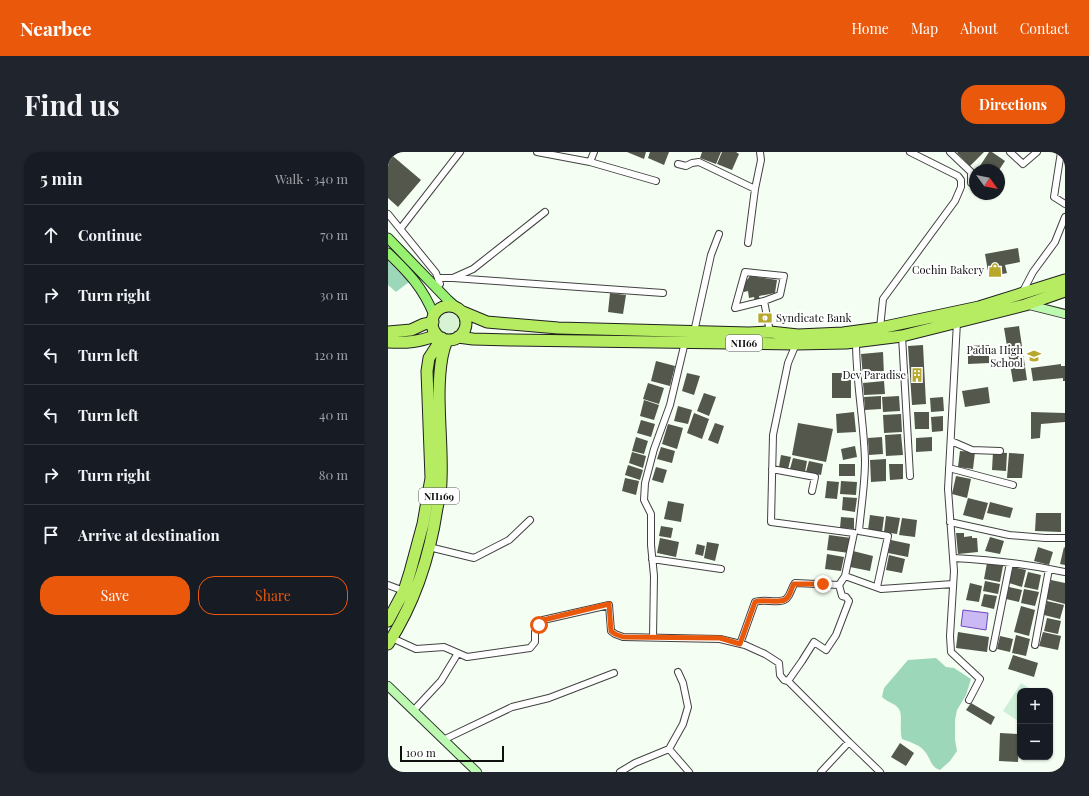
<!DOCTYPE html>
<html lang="en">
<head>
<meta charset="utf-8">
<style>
  :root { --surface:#171b24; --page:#20242c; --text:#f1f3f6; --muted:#9ea1a6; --line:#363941; --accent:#ea580c }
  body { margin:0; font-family:"Playfair Display",serif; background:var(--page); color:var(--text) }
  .controls { position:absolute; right:12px; bottom:12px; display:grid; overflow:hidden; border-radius:8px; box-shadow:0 1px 3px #0004 }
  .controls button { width:36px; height:36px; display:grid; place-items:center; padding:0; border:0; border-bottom:1px solid var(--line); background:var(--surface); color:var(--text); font:20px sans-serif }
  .compass { position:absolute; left:581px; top:12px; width:36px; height:36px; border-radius:50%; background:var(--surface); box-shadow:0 1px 3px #0004; rotate:123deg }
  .scale { position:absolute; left:12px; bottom:10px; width:104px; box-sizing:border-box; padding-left:4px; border:2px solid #0f0f0f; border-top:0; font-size:11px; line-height:14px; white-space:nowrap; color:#0f0f0f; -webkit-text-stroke:3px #fff; paint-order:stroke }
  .stop { position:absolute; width:12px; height:12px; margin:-9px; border:3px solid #ea580c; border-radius:50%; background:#fff }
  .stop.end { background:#ea580c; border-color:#fff; box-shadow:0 1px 4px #0008 }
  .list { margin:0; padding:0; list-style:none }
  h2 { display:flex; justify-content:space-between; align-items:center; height:52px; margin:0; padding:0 16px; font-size:17px }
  h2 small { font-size:13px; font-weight:400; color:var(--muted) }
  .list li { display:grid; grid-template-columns:26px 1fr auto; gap:12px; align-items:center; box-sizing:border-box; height:60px; padding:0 16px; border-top:1px solid var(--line) }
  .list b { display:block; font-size:15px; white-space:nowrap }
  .list em { font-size:13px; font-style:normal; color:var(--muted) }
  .actions { display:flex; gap:8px; padding:12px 16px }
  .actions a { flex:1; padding:9px 0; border:1px solid var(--accent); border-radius:16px; text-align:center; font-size:14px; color:var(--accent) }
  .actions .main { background:var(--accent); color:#fff }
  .icon { flex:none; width:22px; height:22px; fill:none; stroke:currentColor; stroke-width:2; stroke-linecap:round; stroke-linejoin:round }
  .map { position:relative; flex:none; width:677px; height:620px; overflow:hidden; border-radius:16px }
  header { display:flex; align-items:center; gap:24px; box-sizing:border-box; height:56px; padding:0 20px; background:var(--accent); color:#fff }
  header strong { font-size:19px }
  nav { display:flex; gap:22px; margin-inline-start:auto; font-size:14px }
  .intro { display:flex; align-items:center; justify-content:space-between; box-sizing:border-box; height:96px; padding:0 24px }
  h1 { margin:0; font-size:28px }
  .button { padding:10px 18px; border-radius:16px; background:var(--accent); color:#fff; font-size:14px; font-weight:700 }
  main { display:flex; gap:24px; padding:0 24px }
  aside { flex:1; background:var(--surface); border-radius:16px; box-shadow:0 1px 3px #0004 }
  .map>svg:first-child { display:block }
  .farmland { fill:#d7f3d3 }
  .forest { fill:#9dd7b9 }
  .pitch { fill:#ceefd7 }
  .water { fill:#cbb9f3; stroke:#7044c6 }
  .building { fill:#53574c }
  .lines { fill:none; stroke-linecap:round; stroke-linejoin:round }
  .street-casing { stroke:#424242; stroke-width:8 }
  .secondary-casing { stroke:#313131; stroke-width:10 }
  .primary-casing { stroke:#202020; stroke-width:11 }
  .highway-casing { stroke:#202020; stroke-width:13 }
  .street { stroke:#fff; stroke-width:6 }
  .secondary { stroke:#bdfab1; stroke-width:8 }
  .primary { stroke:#97f06f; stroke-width:9 }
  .highway { stroke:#b5ec62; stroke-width:11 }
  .route { stroke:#ea580c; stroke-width:5 }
  .labels { text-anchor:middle; stroke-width:4; stroke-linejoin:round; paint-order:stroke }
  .shield { fill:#fff; stroke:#575757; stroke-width:1 }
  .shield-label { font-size:10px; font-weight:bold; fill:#0f0f0f }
  .poi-label { font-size:11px; fill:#0f0f0f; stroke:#fff; text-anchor:end }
</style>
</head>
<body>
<header>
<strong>Nearbee</strong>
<nav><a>Home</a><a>Map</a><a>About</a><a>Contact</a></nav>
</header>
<div class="intro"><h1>Find us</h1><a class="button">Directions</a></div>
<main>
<aside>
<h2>5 min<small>Walk · 340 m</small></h2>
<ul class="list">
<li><svg class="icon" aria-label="ahead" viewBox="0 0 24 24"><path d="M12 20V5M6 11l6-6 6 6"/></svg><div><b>Continue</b></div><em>70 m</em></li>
<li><svg class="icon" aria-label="right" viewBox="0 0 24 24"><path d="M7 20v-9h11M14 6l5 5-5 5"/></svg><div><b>Turn right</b></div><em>30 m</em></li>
<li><svg class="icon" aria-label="left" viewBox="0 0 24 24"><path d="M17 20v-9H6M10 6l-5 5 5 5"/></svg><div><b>Turn left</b></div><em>120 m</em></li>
<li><svg class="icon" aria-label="left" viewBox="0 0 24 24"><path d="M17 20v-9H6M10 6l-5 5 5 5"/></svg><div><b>Turn left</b></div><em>40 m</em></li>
<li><svg class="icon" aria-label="right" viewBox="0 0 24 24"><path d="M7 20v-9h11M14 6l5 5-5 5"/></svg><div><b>Turn right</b></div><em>80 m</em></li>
<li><svg class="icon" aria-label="arrive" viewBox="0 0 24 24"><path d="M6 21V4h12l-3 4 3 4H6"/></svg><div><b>Arrive at destination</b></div></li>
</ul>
<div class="actions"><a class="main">Save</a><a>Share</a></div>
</aside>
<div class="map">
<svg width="677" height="620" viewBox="0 0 677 620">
  <rect width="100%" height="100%" fill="#f5fef2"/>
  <!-- farmland -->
  <path class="farmland" d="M49 170a12 12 0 1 1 24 0a12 12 0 1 1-24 0Z"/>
  <!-- forest -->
  <path class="forest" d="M0,109L21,130L8,140L0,133Z
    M548,506L558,515L566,516L583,527L578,543L569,558L567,568V588L569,599L562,609L552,618C543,615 543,608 538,601C533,593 522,590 514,587C511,578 515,563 511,557C507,551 499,550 494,545L496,536L520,508Z"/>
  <!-- pitch -->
  <path class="pitch" d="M633,531L646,539H632V570L615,559Z"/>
  <!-- water -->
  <path class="water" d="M575,458L600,461L598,478L573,474Z"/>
  <!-- building -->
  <path class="building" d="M0,0L33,28L10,55L0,46Z
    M239,0H258L256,7Z
    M262,0H281L276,13L260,6Z
    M314,0H333L328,12L312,6Z
    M334,0H348L351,2L344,18L329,12Z
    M570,0H596L582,14L569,1Z
    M601,0H604L617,9L611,18H591L590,17Z
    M630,96L632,110L617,113L619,121L601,125L597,102Z
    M362,124L389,128L387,141L371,144L372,149L367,150L366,145L361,146L360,139L356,140L355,133Z
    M222,141L238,143L235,162L220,160Z
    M631,174L639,228L625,230L616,176Z
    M535,193L538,252L524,253L520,194Z
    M601,193V211L580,212V194Z
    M495,200L496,223L475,225L473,202Z
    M268,209L287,214L282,234L263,229Z
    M673,212V214H677V229H675V226L645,229L643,216Z
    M299,221L312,224L306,243L294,239Z
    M444,221H463V246H444Z
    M496,229L497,242L476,243L475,231Z
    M260,231L276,236L271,252L255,247Z
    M600,235L602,251L577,255L574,239Z
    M316,241L328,245L321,264L309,259Z
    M493,244V257L477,258L476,245Z
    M511,244L512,259L495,260L494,245Z
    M555,245L556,259L543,260L542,246Z
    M256,248L271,253L266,268L252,264Z
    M290,254L304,258L300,272L286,269Z
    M466,260L468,280L449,281L448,262Z
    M526,260H541V277H527Z
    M643,260L677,261V270L653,272L652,286L643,287Z
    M306,261L321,267L314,287L299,281Z
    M513,262L514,280L496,281L495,263Z
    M555,264V279L544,280L543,265Z
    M253,268L267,272L263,285L249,281Z
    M327,271L336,274L330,292L320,288Z
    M410,271L445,277L438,310L404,303Z
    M280,272L295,276L289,297L274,292Z
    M513,282L515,303L498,304L497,283Z
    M248,285L260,289L256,302L244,299Z
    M494,285L495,302L481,303L480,286Z
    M544,285V299L528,300V286Z
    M467,294L469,305L455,308L453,297Z
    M273,295L287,299L284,311L269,307Z
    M572,299L587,300L585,317L570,315Z
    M244,300L258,304L255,316L241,311Z
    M605,300L619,301L618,319L604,318Z
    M621,301L636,302L634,326H619Z
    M393,303L403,305L400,317L391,315Z
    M405,306L419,309L417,320L402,317Z
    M498,307V329L483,330L482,308Z
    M421,309L435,312L433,323L418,320Z
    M451,312H467V324H451Z
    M501,312H515V327L502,328Z
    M240,313L255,318L252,328L237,323Z
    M268,315L279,318L275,331L264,328Z
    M568,324L583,327L579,346L564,342Z
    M237,326L251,329L248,343L234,339Z
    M439,329L451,330L449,347L437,346Z
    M453,329L469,330L468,343L452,342Z
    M455,345L469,346L467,360L454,358Z
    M580,346L600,351L595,368L575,363Z
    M280,349L296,352L293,370L276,367Z
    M602,350L625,356L622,366L599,361Z
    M648,361H673V380L647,379Z
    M482,363L496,365L494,380L480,378Z
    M498,364L512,366L509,382L496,380Z
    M453,365L466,366V377L452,376Z
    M514,366L529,368L527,385L511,383Z
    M273,374L285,376L283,386L271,384Z
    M568,381H576V385L584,384V386H589L590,400L570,402Z
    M441,383L463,386L461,401L439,398Z
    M602,385L616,389L612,402L597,399Z
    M272,386L291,390L288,405L269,401Z
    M503,388L522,392L520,405L500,401Z
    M319,390L331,392L327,409L316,406Z
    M309,392L317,394L315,404L307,402Z
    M650,395L665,400L661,413L646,409Z
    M676,395L677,396V413L672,412Z
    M465,399L485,404L482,419L462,415Z
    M439,402L456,405L453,419L437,417Z
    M501,403L517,407L514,421L498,418Z
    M599,411L615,414L612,430L596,427Z
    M625,415L638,418L634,435L621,431Z
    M640,420L653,423L650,438L636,435Z
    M663,428L677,431V452L658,447Z
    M597,429L612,432L610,442L595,439Z
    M582,431L594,434L591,450L578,448Z
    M621,435L634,438L631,450L618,447Z
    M636,437L651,440L647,454L633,451Z
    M596,442L609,444L606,457L593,454Z
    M659,449L676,453L672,467L656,463Z
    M633,454L647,458L641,484L626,480Z
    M659,466L673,469L670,482L656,479Z
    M570,480L601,485L599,500L568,496Z
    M655,480L673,484L670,498L651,494Z
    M628,483L642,487L638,504L624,501Z
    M612,484L625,487L622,500L609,497Z
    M625,503L650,511L646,525L620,517Z
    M583,551L607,565L603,573L578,558Z
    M612,581L632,582L630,610L611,609Z
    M512,591L526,601L518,614L503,605Z"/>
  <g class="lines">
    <defs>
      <path id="street" d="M149,0L202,10L268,29
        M562,0L583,20V31L587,33
        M622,0L635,12L649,0
        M673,0L666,45L677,52
        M202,10L206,0
        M290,12L298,14L304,11L311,10L367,37
        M611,31L613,30
        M0,62L48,121L52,132L48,136
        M13,76L72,0
        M360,91L367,37L373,8L372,0
        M357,120L396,124L392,143L376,149L347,156Z
        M50,126H65L85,117L157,60
        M65,126L275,141
        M634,141L645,120L667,90L677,65
        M376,149L382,180
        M569,170L560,337L566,419L562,484L563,500L592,527L581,548
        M492,176L495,147L567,49L573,35V28L570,24L522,0
        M306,180L323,103L331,82
        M514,184L522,324
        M468,190C468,230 476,269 477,309C477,332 473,356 471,379L500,384L489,435
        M563,289L584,298L612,299
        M561,316L625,333
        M384,317L427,325L424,339
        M562,370L621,383L657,386H677
        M41,395L86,406L121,388L142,368
        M565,406C603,408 640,412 677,420
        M264,407L333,417
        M457,424L493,437L565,432
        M0,433L16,439
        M265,485L266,424L263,393V362L256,348L257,331L266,297L282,253L297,190
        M4,486L28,497L56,495L79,505L142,496L147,490V480L155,468L221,453L223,479L227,482L235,485L332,487L357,493L377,502L391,511L392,523L396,528L400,529L414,509L426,490L438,498L448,483L461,449L458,445L454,444L451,433L457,424L466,381L383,370L385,283L400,211L408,192
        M352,492L367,450C376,446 393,453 399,446C403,442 403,436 407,431L451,433
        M647,493L661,417
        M605,496L622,411
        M400,529L461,590
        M26,558L53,529L70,501
        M55,588L124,555L161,546L226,521
        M281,597L301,620
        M232,620L247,611L281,597L295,572L300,555L295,531L290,520
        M433,620L461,590L492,620"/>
      <path id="secondary" d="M637,152L677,162
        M0,534L89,620"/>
      <path id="primary" d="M0,86L59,147L68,155
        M0,101C21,121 35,136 46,163"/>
      <path id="highway" d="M44 171a17 17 0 1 1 34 0a17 17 0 1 1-34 0Z
        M75,160L99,170L170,176L361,181L382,180L410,183L455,181L492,176L591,155L677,128
        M0,180L23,178L36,172L45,170
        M70,185L85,187L125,188L408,192L458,191L514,184L637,153L677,139
        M0,190C20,191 31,190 49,183
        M0,469L16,439L22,420L35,372L43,326L39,219L41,206L54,186
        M0,492C26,452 42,403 49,356C51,347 53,338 53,329C55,289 47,244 54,205C55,199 57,193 59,188"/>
    </defs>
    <!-- street casing -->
    <use href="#street" class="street-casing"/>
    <!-- secondary casing -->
    <use href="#secondary" class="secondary-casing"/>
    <!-- primary casing -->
    <use href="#primary" class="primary-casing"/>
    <!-- highway casing -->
    <use href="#highway" class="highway-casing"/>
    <!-- street -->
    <use href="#street" class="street"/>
    <!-- secondary -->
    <use href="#secondary" class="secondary"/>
    <!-- primary -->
    <use href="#primary" class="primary"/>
    <!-- highway -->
    <use href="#highway" class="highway"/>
  </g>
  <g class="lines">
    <!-- route -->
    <path class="route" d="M151,473L155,468L221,452L223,479L227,482L235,485L332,486L352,492L367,450C376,446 393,453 399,446C403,442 403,436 406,432H435"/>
  </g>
  <!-- icons -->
  <defs>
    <symbol id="shop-bare" viewBox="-9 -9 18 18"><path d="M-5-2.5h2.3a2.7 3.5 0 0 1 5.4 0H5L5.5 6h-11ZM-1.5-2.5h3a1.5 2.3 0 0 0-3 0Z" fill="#b7a82e" stroke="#fff" stroke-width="2.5" paint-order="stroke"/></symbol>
    <symbol id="bank-bare" viewBox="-9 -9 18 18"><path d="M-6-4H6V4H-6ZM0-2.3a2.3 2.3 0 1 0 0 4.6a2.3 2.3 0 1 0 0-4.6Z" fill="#b7a82e" stroke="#fff" stroke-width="2.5" paint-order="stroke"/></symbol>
    <symbol id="school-bare" viewBox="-9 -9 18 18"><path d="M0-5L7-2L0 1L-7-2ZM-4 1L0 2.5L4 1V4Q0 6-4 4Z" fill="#b7a82e" stroke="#fff" stroke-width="2.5" paint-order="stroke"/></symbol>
    <symbol id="building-bare" viewBox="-9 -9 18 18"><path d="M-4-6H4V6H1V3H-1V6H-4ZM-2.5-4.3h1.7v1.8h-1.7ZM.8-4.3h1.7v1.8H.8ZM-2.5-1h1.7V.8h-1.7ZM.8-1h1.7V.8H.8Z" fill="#b7a82e" stroke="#fff" stroke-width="2.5" paint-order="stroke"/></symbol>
  </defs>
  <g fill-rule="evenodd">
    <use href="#shop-bare" x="597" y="108" width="20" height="20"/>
    <use href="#bank-bare" x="367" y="156" width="20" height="20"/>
    <use href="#school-bare" x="636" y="194" width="20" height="20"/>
    <use href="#building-bare" x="519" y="213" width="20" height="20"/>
  </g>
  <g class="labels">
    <!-- shield labels -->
    <g class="shield">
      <rect x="338" y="183" width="36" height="16" rx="3"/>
      <rect x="31" y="336" width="40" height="16" rx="3"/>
    </g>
    <g class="shield-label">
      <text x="356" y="195">NH66</text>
      <text x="51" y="348">NH169</text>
    </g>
    <!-- poi labels -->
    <g class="poi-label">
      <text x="596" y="122">Cochin Bakery</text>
      <text x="388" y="170" text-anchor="start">Syndicate Bank</text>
      <text x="635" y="202">Padua High<tspan x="635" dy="13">School</tspan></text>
      <text x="518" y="227">Dev Paradise</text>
    </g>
  </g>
</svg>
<div class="controls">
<button>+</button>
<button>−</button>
</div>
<svg class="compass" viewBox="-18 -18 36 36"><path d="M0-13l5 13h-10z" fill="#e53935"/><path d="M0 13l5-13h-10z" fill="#9ea1a6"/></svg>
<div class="scale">100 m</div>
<div class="stop" style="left:151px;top:473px"></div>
<div class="stop end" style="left:435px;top:432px"></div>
</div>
</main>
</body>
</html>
